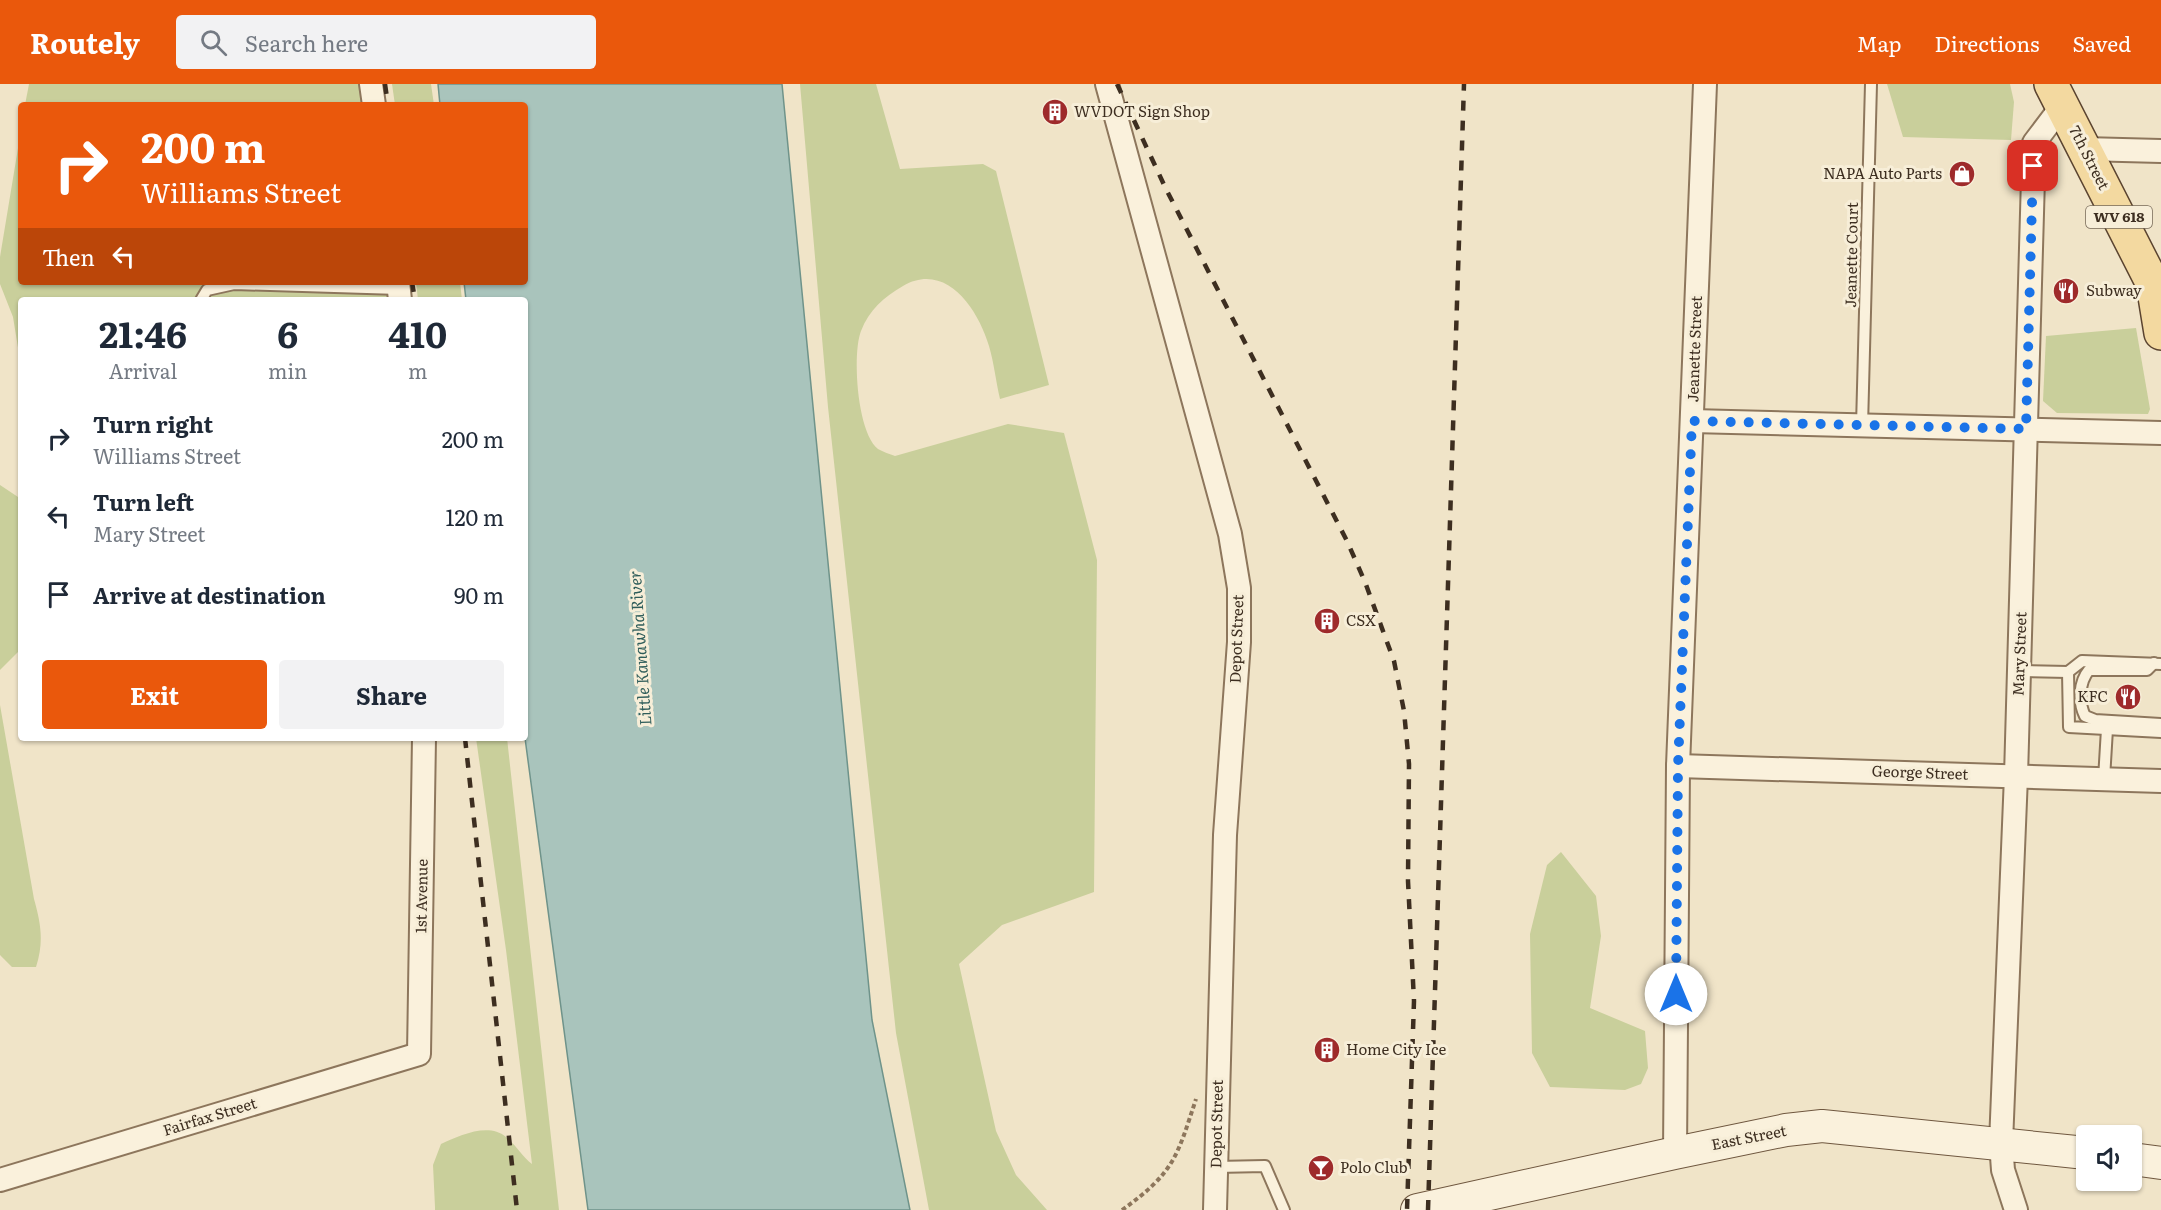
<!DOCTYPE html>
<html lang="en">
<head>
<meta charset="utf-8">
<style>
  body { margin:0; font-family:Literata,serif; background:#f2f2f3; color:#1f2937; height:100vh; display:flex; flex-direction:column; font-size:22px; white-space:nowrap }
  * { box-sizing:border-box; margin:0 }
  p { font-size:20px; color:#747a83 }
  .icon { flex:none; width:33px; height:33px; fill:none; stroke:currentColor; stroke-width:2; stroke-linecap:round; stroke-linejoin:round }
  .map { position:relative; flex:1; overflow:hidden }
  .side { position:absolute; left:18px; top:213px; width:510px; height:444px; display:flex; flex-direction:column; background:#fff; border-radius:6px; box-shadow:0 2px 4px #0004 }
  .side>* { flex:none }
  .top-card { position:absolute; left:18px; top:18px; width:510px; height:183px; border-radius:6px; box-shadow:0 2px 4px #0004; background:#ea580c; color:#fff; overflow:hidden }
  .controls { position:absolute; left:2076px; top:1041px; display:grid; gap:12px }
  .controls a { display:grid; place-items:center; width:66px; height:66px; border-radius:6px; background:#fff; box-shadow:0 2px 4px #0004; font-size:30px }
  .pin { position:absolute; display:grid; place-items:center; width:51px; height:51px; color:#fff; margin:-26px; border-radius:12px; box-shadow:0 3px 9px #0006 }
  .me { position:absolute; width:66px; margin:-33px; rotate:0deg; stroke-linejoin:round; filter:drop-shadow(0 0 4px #0008) }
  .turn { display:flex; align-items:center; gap:21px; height:126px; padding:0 24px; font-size:27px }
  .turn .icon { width:78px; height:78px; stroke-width:2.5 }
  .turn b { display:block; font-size:42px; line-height:51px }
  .then { display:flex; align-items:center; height:57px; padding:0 24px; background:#0003; gap:12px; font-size:22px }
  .eta { display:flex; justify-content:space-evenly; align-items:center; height:102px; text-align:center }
  .eta b { font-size:36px; font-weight:700; line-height:42px }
  .primary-button { display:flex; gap:12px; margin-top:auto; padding:12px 24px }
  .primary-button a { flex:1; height:69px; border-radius:6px; background:#ea580c; color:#fff; font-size:24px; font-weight:700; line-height:69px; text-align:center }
  .primary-button a+a { background:#f2f2f3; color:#1f2937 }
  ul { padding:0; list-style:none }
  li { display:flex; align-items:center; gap:18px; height:78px; padding:0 24px }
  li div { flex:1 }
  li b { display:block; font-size:22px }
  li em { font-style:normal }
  header { display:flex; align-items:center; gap:36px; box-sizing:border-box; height:84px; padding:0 30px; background:#ea580c; color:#fff }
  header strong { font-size:28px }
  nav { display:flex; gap:33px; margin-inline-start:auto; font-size:21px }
  .search { width:420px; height:54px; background:#f2f2f3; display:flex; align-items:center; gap:15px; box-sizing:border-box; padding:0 21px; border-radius:6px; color:#747a83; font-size:22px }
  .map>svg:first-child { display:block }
  .green { fill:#c9cf9b }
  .water { fill:#a9c4bc; stroke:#6f938a; stroke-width:1.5 }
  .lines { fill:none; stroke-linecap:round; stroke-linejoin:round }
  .lane-casing { stroke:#8d765c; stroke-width:14 }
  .street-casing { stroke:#8d765c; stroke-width:26 }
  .secondary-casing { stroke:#6f573f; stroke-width:34 }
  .primary-casing { stroke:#5b4430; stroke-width:36 }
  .path { stroke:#8d765c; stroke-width:4; stroke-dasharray:4.5 3; stroke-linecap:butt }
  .lane { stroke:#faf1dc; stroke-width:10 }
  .street { stroke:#faf1dc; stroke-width:22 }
  .secondary { stroke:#faf1dc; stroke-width:32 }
  .primary { stroke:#f3d9a0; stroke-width:33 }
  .rail { stroke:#3d2e20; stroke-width:4.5; stroke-dasharray:10 10; stroke-linecap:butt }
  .route { stroke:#1a73e8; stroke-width:10; stroke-dasharray:0 18 }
  .labels { text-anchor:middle; stroke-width:6; stroke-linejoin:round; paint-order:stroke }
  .shield { fill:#f7eed8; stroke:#756857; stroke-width:1.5 }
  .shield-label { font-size:14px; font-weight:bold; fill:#3d2e20 }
  .poi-label { font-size:15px; fill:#3d2e20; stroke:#f7eed8; text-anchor:start }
  .street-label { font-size:15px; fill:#3d2e20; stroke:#f7eed8 }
  .water-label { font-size:16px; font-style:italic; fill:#2f5d5a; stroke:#f7eed8 }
</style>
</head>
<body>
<header>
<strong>Routely</strong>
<div class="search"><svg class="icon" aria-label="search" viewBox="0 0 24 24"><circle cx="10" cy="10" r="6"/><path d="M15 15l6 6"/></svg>Search here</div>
<nav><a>Map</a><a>Directions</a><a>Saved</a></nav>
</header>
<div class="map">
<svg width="2161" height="1126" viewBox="0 0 2161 1126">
  <rect width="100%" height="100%" fill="#f0e4c8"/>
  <g class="green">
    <polygon points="29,0 362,0 365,21 25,21"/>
    <polygon points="392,0 431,0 434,21 395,21"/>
    <path d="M800 0H876L900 85 983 80 996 87 1049 301 1000 315C996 298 994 279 989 262 978 225 946 177 903 202 884 213 869 226 861 247 852 270 857 349 878 365 883 368 890 370 895 372L1008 340 1064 349 1097 476 1094 808 1002 841 959 880 996 1047 1016 1091 1047 1126H929L896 949 828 323Z"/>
    <polygon points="1887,0 2010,0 2014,18 2011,56 1903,53"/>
    <polygon points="21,46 21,198 390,198 392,216 21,216 21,282 13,233 0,200 0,173"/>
    <polygon points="416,198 460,198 462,216 418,216"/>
    <polygon points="2136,244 2150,325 2148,330 2057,329 2043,317 2046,252"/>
    <polygon points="0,401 21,415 21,565 0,586"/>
    <path d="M0 621 34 815C41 840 44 858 36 883H12L0 871Z"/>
    <path d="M476 654H507L559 1126H435V1123L433 1081 441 1060C459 1052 488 1038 506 1053 515 1060 523 1073 532 1080L506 866Z"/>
    <polygon points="1561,768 1596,812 1601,852 1590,924 1645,947 1648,984 1641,1000 1625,1006 1550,1003 1532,969 1530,850 1547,781"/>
  </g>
  <polygon class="water" points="438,0 782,0 872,936 910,1126 588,1126 525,654 525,216 466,216 464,198 525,198 525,21 440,21"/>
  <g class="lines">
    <defs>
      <g id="lane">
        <polyline points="201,216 207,206 234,200 399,205"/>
        <polyline points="1862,342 1871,0"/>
        <path d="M2154 579 2147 586H2089C2079 598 2078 618 2085 632L2095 636 2161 640"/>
        <polyline points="2019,587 2068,588 2082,577 2161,580"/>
        <polyline points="2068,588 2069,643 2161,648"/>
        <polyline points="2104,695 2107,645"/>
        <polyline points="1216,1083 1265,1082 1284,1126"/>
      </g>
      <g id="street">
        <polyline points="371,0 374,21"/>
        <polyline points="1107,0 1230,450 1239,504 1239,558 1225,751 1215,1126"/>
        <polyline points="2084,65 2161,67"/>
        <polyline points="398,198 400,216"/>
        <polyline points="1692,337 2161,349"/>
        <polyline points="1678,682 2161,697"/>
        <polyline points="1675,1069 1678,682 1705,0"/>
        <polyline points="0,1096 419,970 424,654"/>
        <polyline points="2016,1126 2003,1086 2001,1059 2016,692 2034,59 2062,22"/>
      </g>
      <g id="secondary">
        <polyline points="2132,1075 2161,1079"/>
        <polyline points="1417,1126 1675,1069 1786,1046 1822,1042 2086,1069"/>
      </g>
      <polyline id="primary" points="2051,0 2153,200 2161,249"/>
    </defs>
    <use href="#lane" class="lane-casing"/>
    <use href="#street" class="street-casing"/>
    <use href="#secondary" class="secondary-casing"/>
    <use href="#primary" class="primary-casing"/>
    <path class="path" d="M1122 1126C1174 1089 1177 1073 1196 1015"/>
    <use href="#lane" class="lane"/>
    <use href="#street" class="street"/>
    <use href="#secondary" class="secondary"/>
    <use href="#primary" class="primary"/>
    <g class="rail">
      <polyline points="385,0 388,21"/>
      <polyline points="1117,0 1166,105 1347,457 1365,498 1394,577 1404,627 1409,680 1408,797 1414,917 1407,1126"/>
      <polyline points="412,198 415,216"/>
      <polyline points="465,654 517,1126"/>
      <polyline points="1428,1126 1464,0"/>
    </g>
  </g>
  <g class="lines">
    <polyline class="route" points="1676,910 1678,682 1692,337 2026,345 2033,82"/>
  </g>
  <defs>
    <symbol id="building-disc" viewBox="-11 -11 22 22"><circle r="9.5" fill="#9e2a2b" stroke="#f7eed8"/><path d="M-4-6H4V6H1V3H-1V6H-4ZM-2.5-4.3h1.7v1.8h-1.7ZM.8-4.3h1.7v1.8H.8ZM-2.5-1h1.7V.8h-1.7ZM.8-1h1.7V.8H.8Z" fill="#fff"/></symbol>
    <symbol id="shop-disc" viewBox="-11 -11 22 22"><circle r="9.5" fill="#9e2a2b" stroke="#f7eed8"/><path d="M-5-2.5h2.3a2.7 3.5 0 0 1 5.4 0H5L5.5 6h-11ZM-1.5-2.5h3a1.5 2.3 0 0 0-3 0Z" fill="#fff"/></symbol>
    <symbol id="restaurant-disc" viewBox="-11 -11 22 22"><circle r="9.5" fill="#9e2a2b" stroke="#f7eed8"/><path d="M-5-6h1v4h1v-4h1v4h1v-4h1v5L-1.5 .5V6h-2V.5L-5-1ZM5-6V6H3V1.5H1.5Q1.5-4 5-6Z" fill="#fff"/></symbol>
    <symbol id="bar-disc" viewBox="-11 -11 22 22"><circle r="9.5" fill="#9e2a2b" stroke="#f7eed8"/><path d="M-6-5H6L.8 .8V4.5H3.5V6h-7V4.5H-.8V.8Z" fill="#fff"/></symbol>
  </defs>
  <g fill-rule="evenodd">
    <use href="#building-disc" x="1040" y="13" width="30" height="30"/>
    <use href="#shop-disc" x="1947" y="75" width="30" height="30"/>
    <use href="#restaurant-disc" x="2051" y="192" width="30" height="30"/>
    <use href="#building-disc" x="1312" y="522" width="30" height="30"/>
    <use href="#restaurant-disc" x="2113" y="598" width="30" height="30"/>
    <use href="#building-disc" x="1312" y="951" width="30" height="30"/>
    <use href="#bar-disc" x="1306" y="1069" width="30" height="30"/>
  </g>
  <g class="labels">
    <rect class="shield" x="2086" y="122" width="66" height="22" rx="4.5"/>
    <g class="shield-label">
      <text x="2119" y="138">WV 618</text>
    </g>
    <g class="poi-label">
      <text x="1074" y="33">WVDOT Sign Shop</text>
      <text x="1942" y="95" text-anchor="end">NAPA Auto Parts</text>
      <text x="2086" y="212">Subway</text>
      <text x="1346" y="542">CSX</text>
      <text x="2108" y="618" text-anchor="end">KFC</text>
      <text x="1346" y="971">Home City Ice</text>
      <text x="1340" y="1089">Polo Club</text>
    </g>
    <g class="street-label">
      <text transform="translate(2089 74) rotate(63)" y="5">7th Street</text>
      <text transform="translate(1852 171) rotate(-89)" y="5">Jeanette Court</text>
      <text transform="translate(1695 265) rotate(-88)" y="5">Jeanette Street</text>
      <text transform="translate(1237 555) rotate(-88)" y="5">Depot Street</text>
      <text transform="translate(2020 570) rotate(-88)" y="5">Mary Street</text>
      <text transform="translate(1920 689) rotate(2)" y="5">George Street</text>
      <text transform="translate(422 812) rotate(-89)" y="5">1st Avenue</text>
      <text transform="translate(210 1033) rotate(-17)" y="5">Fairfax Street</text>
      <text transform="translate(1217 1040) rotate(-89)" y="5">Depot Street</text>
      <text transform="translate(1749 1054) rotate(-11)" y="5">East Street</text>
    </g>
    <g class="water-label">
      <text transform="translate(640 564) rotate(-94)" y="6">Little Kanawha River</text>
    </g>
  </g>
</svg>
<div class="controls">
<a><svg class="icon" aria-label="sound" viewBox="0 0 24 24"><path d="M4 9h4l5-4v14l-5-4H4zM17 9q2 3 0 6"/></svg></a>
</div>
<div class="pin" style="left:2033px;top:82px;background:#d93025"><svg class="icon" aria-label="arrive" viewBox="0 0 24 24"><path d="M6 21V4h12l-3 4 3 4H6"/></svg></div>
<svg class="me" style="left:1676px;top:910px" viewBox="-20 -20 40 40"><circle r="19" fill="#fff"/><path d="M0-13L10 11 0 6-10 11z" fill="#1a73e8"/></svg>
<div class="top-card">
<div class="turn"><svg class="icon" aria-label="right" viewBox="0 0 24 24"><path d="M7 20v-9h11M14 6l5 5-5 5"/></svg><div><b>200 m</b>Williams Street</div></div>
<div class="then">Then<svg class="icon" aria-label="left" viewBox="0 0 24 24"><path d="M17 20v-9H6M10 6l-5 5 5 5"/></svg></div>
</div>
<section class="side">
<div class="eta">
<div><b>21:46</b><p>Arrival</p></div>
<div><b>6</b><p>min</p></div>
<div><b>410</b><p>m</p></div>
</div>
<ul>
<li><svg class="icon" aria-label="right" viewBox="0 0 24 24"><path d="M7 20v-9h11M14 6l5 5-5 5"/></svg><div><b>Turn right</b><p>Williams Street</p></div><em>200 m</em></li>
<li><svg class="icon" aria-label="left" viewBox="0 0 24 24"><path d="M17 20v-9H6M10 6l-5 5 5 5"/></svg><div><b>Turn left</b><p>Mary Street</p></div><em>120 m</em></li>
<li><svg class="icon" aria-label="arrive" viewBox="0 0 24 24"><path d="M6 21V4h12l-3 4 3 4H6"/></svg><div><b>Arrive at destination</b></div><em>90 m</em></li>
</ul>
<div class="primary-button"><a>Exit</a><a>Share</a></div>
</section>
</div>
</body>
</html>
